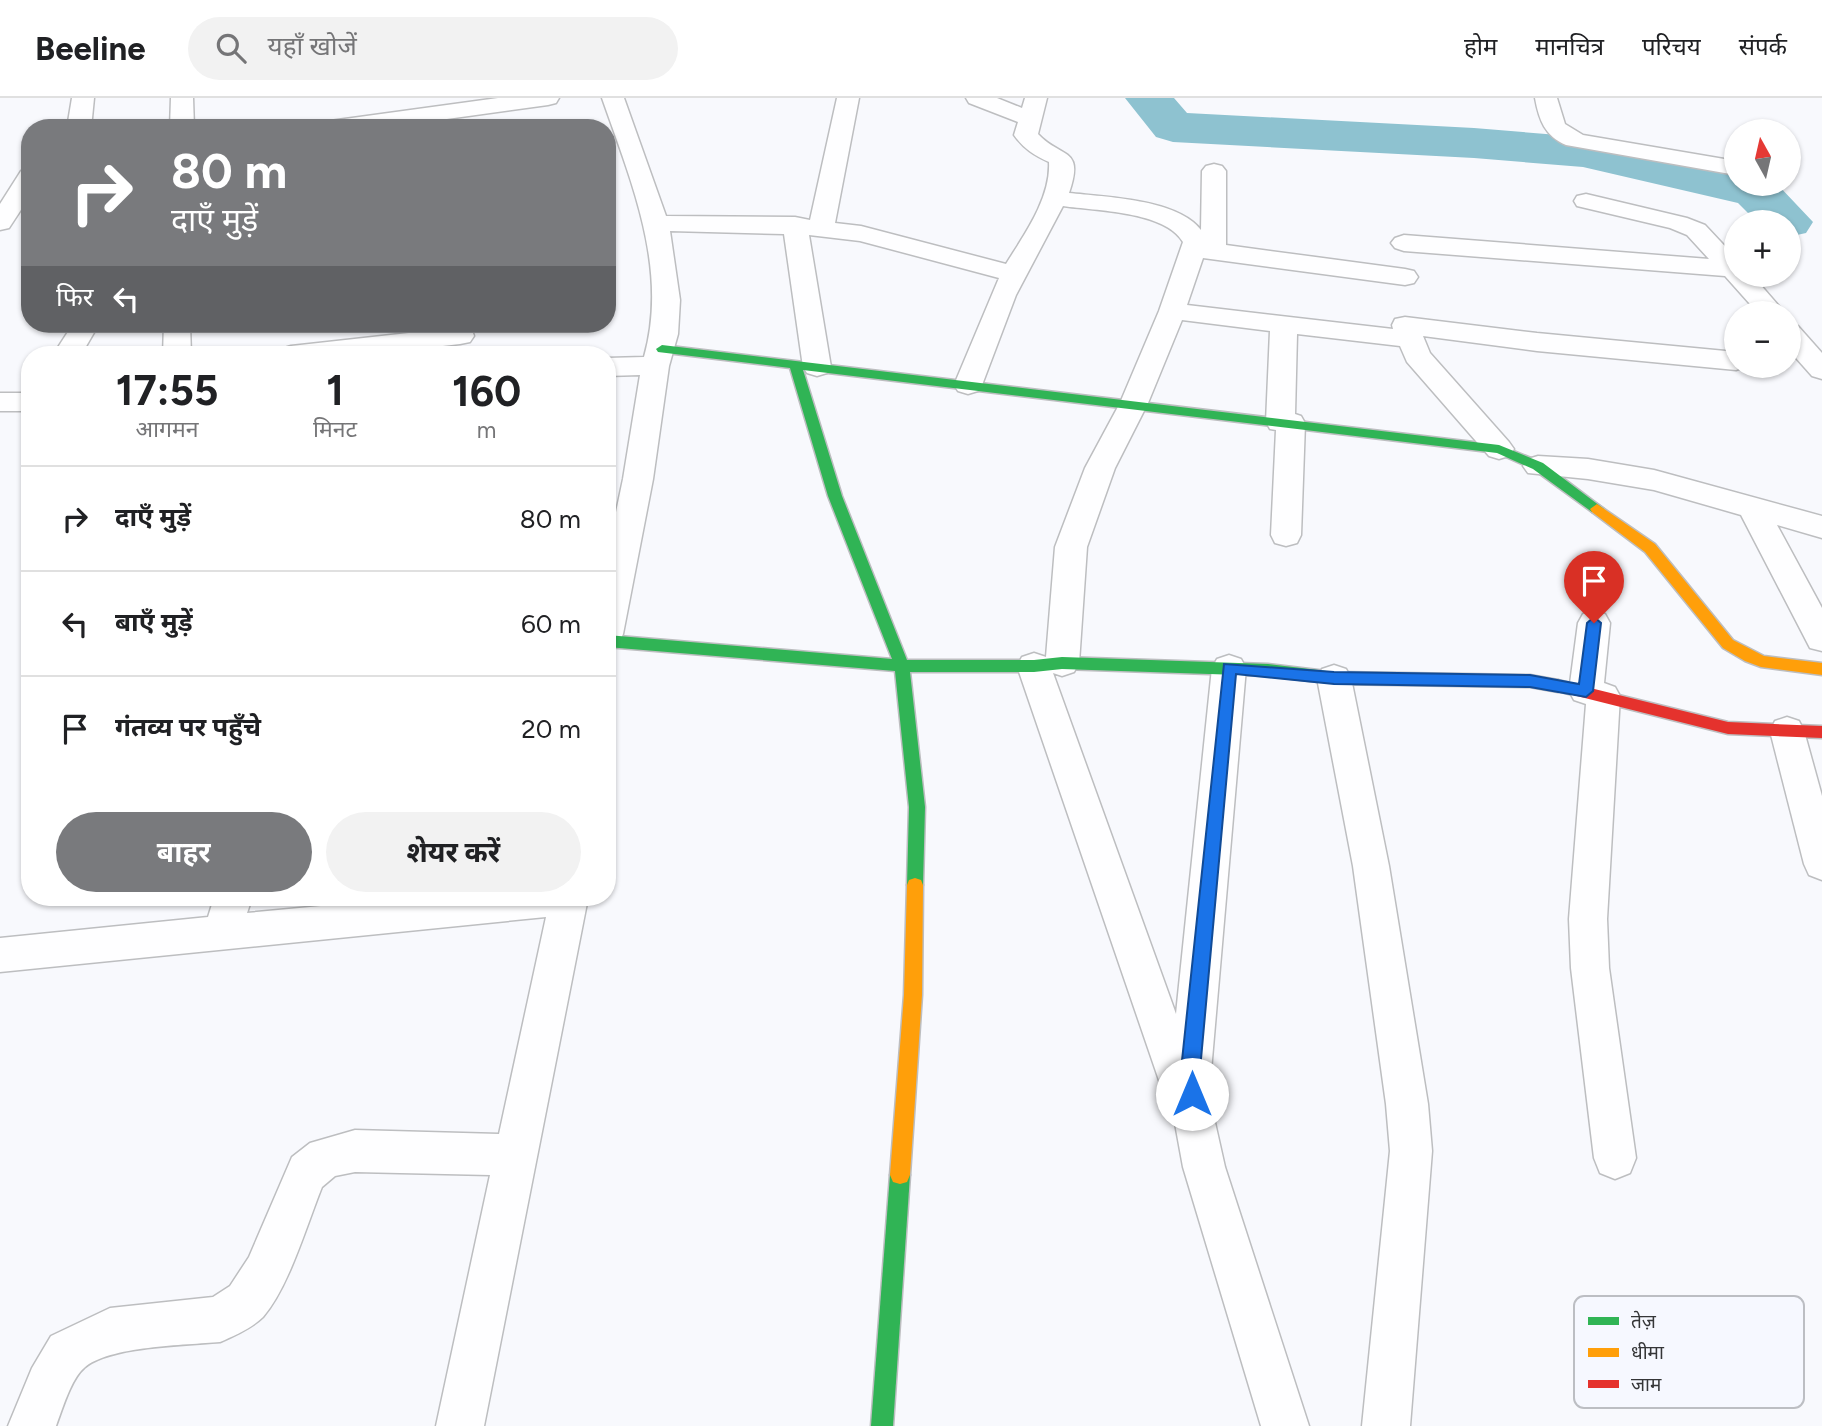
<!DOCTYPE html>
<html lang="hi">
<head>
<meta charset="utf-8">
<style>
  body { margin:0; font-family:Figtree,"Noto Sans Devanagari",sans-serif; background:#f2f2f2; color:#202124; height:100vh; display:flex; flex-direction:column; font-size:26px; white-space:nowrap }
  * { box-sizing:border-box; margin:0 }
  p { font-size:23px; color:#757577 }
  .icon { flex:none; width:38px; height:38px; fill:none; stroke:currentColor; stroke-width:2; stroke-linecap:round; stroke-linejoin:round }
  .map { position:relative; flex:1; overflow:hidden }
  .side { position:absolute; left:21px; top:248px; width:595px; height:560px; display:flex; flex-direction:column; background:#fff; border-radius:28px; box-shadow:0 2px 5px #0004 }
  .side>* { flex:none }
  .guide { position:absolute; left:21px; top:21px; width:595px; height:214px; border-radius:28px; box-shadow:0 2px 5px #0004; background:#797a7d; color:#fff; overflow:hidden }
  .needle { width:46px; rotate:352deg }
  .tools { position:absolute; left:1724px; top:21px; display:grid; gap:14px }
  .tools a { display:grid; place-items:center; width:77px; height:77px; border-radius:50%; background:#fff; box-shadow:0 2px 5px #0004; font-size:35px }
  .pin { position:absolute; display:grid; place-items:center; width:60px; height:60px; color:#fff; margin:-72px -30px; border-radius:50% 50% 50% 0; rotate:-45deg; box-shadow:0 0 7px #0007 }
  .pin .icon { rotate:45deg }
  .me { position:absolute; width:77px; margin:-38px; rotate:0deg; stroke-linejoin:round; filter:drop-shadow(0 0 5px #0008) }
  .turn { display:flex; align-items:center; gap:24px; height:147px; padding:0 35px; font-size:32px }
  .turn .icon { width:91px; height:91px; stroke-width:2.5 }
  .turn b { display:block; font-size:49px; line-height:60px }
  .then { display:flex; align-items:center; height:66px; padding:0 35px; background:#0003; gap:14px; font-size:26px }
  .eta { display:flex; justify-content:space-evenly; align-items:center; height:119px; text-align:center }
  .eta b { font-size:42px; font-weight:700; line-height:49px }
  .button { display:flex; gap:14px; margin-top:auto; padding:14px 35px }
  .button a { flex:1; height:80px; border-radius:42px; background:#797a7d; color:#fff; font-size:28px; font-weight:700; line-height:80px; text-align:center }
  .button a+a { background:#f2f2f2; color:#202124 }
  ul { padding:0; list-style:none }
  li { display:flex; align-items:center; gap:21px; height:105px; padding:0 35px; border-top:2px solid #e0e0e0 }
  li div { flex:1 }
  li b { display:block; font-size:26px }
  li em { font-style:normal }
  header { display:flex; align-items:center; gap:42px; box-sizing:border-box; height:98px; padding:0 35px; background:#fff; border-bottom:2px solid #e0e0e0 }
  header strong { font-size:33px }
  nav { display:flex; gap:38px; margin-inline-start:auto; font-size:24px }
  .search { width:490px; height:63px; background:#f2f2f2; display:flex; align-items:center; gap:18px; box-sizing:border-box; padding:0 24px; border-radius:38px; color:#757577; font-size:26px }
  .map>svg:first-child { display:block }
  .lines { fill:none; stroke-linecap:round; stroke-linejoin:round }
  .river { fill:#8ec2d0; fill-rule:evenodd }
  .street-casing { stroke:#bdbec0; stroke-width:3 }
  .fast-casing { stroke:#bdbec0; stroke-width:3 }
  .slow-casing { stroke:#bdbec0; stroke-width:3 }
  .jam-casing { stroke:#bdbec0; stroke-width:3 }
  .street { fill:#fefeff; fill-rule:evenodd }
  .fast { fill:#30b455; fill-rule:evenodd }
  .slow { fill:#ff9f0a; fill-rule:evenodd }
  .jam { fill:#e5322d; fill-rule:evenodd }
  .route { fill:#1a73e8; stroke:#114b97; stroke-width:2 }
  .key { fill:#f6f8ff; stroke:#bcbec3; stroke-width:2 }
  .key-label { font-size:19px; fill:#353638 }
</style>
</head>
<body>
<header>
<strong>Beeline</strong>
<div class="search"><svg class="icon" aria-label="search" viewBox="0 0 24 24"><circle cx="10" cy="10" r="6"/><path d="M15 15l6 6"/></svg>यहाँ खोजें</div>
<nav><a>होम</a><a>मानचित्र</a><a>परिचय</a><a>संपर्क</a></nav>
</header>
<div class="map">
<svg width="1822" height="1328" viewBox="0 0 1822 1328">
  <rect width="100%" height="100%" fill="#f8f9fd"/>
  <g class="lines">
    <polygon class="river" points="1125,0 1174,0 1187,15 1474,30 1583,39 1736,74 1736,86 1777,86 1813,124 1806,135 1788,139 1788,124 1757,124 1738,105 1583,69 1474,60 1173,44 1156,39"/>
    <defs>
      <g id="street">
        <polygon points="72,0 94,0 91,30 67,30"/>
        <polygon points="171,0 193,0 194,30 170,30"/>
        <polygon points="498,0 559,0 556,5 548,7 382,30 319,30 322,25 330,23"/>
        <path d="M602 0H624L666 118 795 119 810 122 837 0H859L835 125 861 128 1006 166C1024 137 1051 100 1049 64 1034 57 1024 51 1014 37L1018 24 969 5 966 0H997L1022 10 1025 0H1047L1038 36C1061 61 1085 48 1069 95 1105 99 1178 101 1201 132L1202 73 1206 68 1214 66 1222 68 1226 73V147L1405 171 1414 173 1418 179 1414 185 1405 187 1203 160 1187 207 1393 231 1392 227 1395 221 1405 219 1537 235 1736 254V268H1747L1736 272 1537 253 1423 238 1430 255 1509 344 1514 351 1509 358 1499 361 1489 358 1407 264 1400 248 1297 236 1295 316 1301 318 1305 325 1301 437 1297 445 1286 448 1275 445 1271 437 1276 332 1270 331 1266 324 1270 233 1182 222 1148 305 1115 370 1087 449 1079 565 1074 574 1062 578 1053 575 1176 916 1212 570 1217 561 1229 557 1241 561 1246 570 1211 973 1214 1020 1225 1069 1309 1328H1261L1183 1069 1172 1009 1163 994 1017 568 1022 559 1034 555 1046 559 1055 449 1085 370 1120 305 1159 213 1183 144C1165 113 1096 113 1063 108L1016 197 982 287 978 293 968 296 958 293 954 287 999 180 860 143 809 137 831 269 827 275 817 278 807 275 803 269 784 136 670 133 680 202 678 236 669 268 653 381 623 536 619 545 607 548V457L623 381 640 277 607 278V260L644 259C669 171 631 83 602 0Z"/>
        <path d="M1535 0H1557L1565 26 1583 37 1736 63V77L1566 47C1545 38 1539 22 1535 0Z"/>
        <polygon points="30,71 30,98 9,130 0,132 0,106 21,73"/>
        <polygon points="1586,96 1687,120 1705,127 1736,160 1736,177 1752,177 1785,215 1758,215 1725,178 1404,153 1395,150 1391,145 1395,140 1404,137 1709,161 1687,137 1670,130 1577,108 1574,103 1577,98"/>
        <polygon points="73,226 99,226 81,257 53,257"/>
        <polygon points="164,226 190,226 191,257 163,257"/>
        <polygon points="444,226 470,226 474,238 470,244 460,246 365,257 277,257 281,251 291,248 445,231"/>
        <polygon points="1788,226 1798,228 1822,255 1822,281 1812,278 1788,251"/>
        <rect x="0" y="295" width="30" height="18"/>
        <polygon points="1538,358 1588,361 1654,372 1822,418 1822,440 1777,427 1822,510 1822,553 1810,550 1741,417 1654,392 1588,381 1528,375 1523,368 1528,361"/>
        <polygon points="1594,513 1605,516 1610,525 1604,585 1615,589 1620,598 1607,821 1609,870 1636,1060 1630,1075 1615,1081 1600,1075 1594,1060 1571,870 1569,821 1586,606 1574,602 1569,593 1578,525 1583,516"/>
        <polygon points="1334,567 1346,571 1351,580 1389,768 1428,1006 1432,1053 1410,1328 1362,1328 1390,1053 1386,1006 1353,768 1317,580 1322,571"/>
        <polygon points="1787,619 1799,623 1804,633 1822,698 1822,782 1809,777 1804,766 1770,633 1775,623"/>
        <path d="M214 800H252L247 815 406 800H588L484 1328H436L490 1077 355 1074 335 1078 322 1089C307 1126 289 1189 263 1219 252 1230 234 1238 220 1244 186 1247 108 1248 84 1270 71 1281 62 1312 56 1328H8L32 1270 51 1238 110 1210 213 1199 230 1188 249 1159 292 1059 310 1045 355 1032 499 1036 546 819 0 874V840L208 819Z"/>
      </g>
      <g id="fast">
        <polygon points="662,247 1499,347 1543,365 1604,411 1602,414 1592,414 1533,371 1497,355 803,272 842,398 907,562 1034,562 1062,559 1268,566 1335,574 1343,580 1335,586 1268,578 1062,571 1034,574 910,574 925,709 923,787 921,792 915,794 909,792 907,787 909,709 895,573 607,549 607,537 892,561 828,398 790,270 658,254 656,251"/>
        <polygon points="900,1068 907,1070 910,1077 893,1328 871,1328 890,1077 893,1070"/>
      </g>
      <g id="slow">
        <polygon points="1597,406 1655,446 1733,542 1764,558 1822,565 1822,577 1761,569 1745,563 1723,550 1645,454 1592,414 1590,411"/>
        <polygon points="1335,574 1530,577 1558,582 1566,588 1558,594 1530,589 1335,586 1327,580"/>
        <polygon points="915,780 921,782 923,787 922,897 910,1077 907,1084 900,1086 893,1084 890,1077 904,897 907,787 909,782"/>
      </g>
      <polygon id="jam" points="1558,582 1728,624 1822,628 1822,640 1728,636 1553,592 1550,588"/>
    </defs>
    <use href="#street" class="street-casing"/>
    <use href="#fast" class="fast-casing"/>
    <use href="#slow" class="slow-casing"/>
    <use href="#jam" class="jam-casing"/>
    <use href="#street" class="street"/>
    <use href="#fast" class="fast"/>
    <use href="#slow" class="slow"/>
    <use href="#jam" class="jam"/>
  </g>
  <polygon class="route" points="1594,519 1601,525 1593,593 1586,599 1530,589 1334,586 1236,576 1200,972 1201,996 1199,1002 1192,1005 1185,1002 1181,972 1224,566 1334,574 1530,577 1579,586 1587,525"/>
  <rect x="1574" y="1198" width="230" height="112" rx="10" class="key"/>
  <rect x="1588" y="1219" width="31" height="8" fill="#30b455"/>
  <rect x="1588" y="1250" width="31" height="9" fill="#ff9f0a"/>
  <rect x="1588" y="1282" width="31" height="8" fill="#e5322d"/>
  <g class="key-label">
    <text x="1631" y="1230">तेज़</text>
    <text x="1631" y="1261">धीमा</text>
    <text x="1631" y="1293">जाम</text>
  </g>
</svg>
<div class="tools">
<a><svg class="needle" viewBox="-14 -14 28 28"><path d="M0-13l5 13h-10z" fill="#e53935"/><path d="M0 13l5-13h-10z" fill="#757577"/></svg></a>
<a>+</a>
<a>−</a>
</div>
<div class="pin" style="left:1594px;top:525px;background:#d93025"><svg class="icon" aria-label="arrive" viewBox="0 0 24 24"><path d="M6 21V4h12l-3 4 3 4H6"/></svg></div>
<svg class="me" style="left:1192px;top:996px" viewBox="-20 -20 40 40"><circle r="19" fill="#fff"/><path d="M0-13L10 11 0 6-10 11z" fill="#1a73e8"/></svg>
<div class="guide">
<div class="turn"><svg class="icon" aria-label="right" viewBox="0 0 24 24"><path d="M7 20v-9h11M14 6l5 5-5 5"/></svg><div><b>80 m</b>दाएँ मुड़ें</div></div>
<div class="then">फिर<svg class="icon" aria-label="left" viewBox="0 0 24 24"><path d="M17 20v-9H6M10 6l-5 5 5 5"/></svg></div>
</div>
<section class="side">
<div class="eta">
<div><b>17:55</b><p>आगमन</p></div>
<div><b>1</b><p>मिनट</p></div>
<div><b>160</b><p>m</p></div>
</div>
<ul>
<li><svg class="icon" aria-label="right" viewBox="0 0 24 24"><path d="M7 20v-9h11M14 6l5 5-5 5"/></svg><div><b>दाएँ मुड़ें</b></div><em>80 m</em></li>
<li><svg class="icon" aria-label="left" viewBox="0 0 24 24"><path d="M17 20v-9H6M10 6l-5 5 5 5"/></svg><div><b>बाएँ मुड़ें</b></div><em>60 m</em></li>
<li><svg class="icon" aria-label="arrive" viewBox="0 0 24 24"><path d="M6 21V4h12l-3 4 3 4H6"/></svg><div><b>गंतव्य पर पहुँचे</b></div><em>20 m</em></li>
</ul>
<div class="button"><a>बाहर</a><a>शेयर करें</a></div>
</section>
</div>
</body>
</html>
